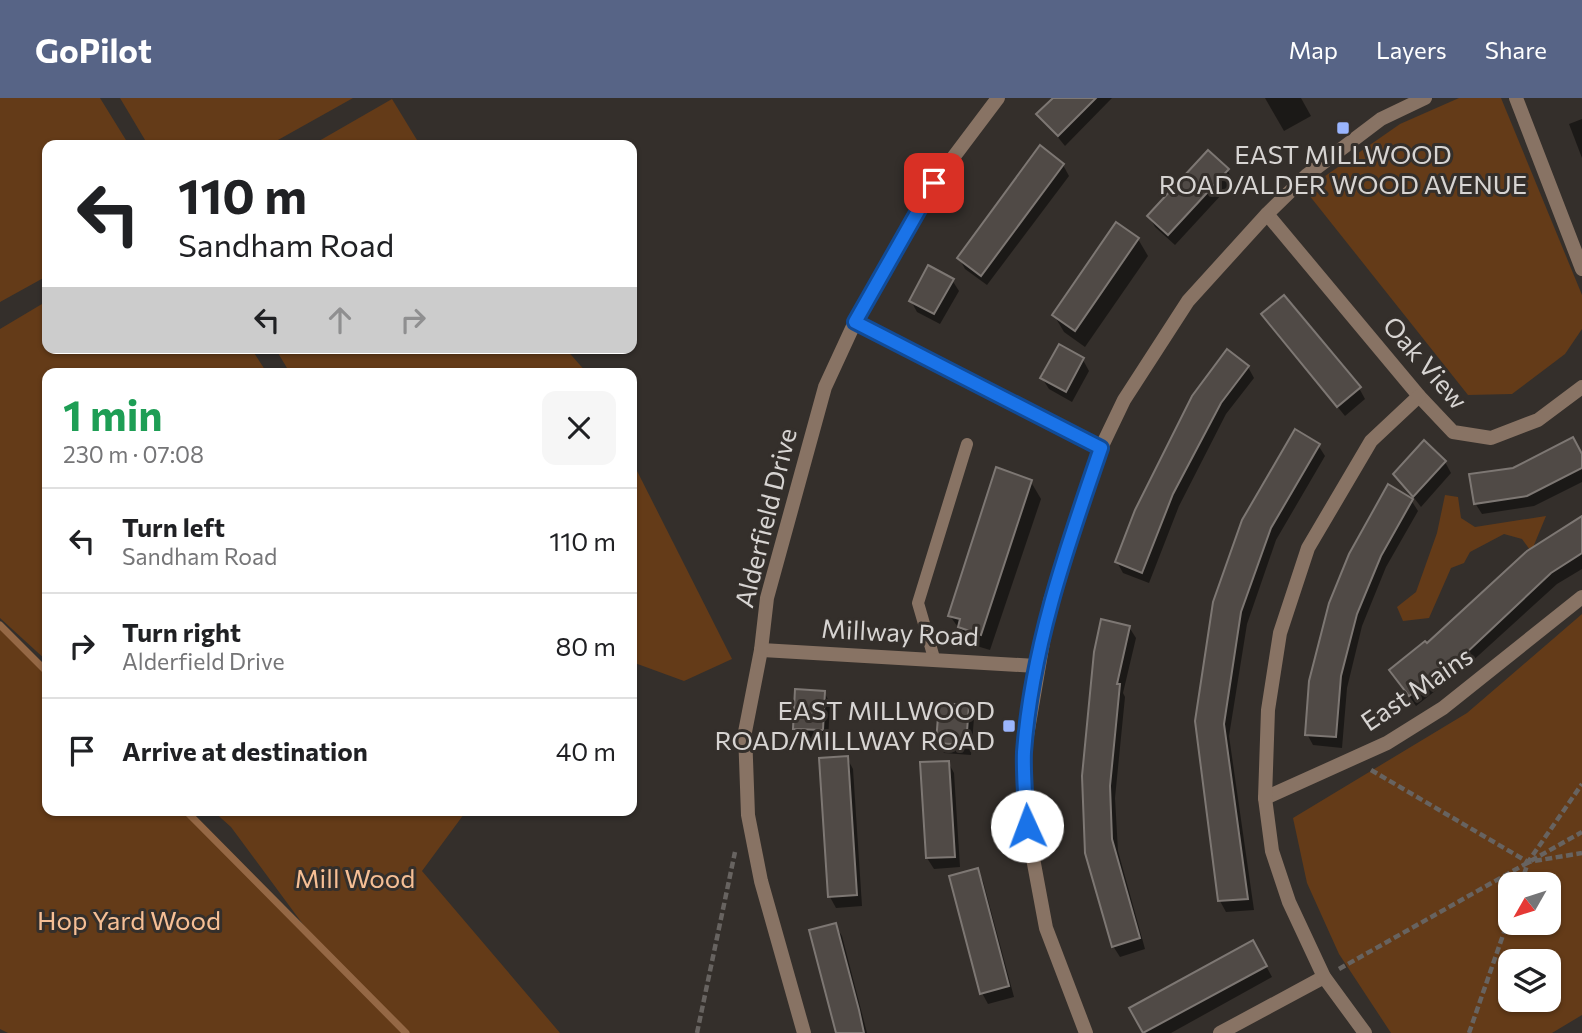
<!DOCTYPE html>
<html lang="en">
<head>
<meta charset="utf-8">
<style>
  body { margin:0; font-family:Commissioner,sans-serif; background:#f6f6f6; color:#202124; height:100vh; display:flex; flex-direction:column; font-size:26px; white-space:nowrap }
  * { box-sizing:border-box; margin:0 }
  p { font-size:23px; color:#757577 }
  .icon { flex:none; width:38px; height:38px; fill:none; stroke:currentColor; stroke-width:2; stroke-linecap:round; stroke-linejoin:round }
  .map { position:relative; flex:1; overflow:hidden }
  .drawer { position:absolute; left:42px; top:270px; width:595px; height:448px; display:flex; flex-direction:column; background:#fff; border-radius:14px; box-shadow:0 2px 5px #0004 }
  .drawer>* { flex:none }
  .guide { position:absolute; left:42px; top:42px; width:595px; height:214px; border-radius:14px; box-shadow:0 2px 5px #0004; background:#fff; color:#202124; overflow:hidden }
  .needle { width:46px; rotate:231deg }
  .controls { position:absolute; left:1498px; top:774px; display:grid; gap:14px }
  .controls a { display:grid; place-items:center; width:63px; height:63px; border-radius:14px; background:#fff; box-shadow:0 2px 5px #0004; font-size:35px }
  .pin { position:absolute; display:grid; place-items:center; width:60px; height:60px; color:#fff; margin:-30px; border-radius:14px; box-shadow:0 4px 10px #0006 }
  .me { position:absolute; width:77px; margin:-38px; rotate:358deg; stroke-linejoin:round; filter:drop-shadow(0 0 5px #0008) }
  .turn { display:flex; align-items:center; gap:24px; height:147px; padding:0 21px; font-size:32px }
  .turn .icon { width:91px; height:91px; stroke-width:2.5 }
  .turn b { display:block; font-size:49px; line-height:60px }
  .lanes { display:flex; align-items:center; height:66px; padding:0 21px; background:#0003; justify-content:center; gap:35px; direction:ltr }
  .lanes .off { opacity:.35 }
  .round { display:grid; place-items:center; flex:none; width:74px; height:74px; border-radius:14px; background:#f6f6f6 }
  .summary { display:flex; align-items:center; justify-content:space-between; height:119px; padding:0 21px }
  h1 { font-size:42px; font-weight:700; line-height:52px; color:#1e9e55 }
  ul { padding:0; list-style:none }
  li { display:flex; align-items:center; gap:21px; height:105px; padding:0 21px; border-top:2px solid #e0e0e0 }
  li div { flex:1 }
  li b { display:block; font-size:26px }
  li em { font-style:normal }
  header { display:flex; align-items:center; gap:42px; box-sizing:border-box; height:98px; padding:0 35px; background:#576486; color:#fff }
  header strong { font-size:33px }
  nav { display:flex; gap:38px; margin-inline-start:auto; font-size:24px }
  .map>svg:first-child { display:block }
  .green { fill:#643b18; fill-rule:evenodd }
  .shadow { fill:#0007 }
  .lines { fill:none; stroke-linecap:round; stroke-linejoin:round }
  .stream { stroke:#956845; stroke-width:7 }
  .building { fill:#504a46; stroke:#7d7773; stroke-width:2 }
  .path { stroke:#676360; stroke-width:4.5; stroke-dasharray:7 3.5; stroke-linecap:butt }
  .service { stroke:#887364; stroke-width:12 }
  .minor { stroke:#887364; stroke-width:14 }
  .route-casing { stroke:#114b97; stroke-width:18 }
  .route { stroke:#1a73e8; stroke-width:12 }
  .poi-dot { fill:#9ab5fd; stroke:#342f2b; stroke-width:2.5 }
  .labels { text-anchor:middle; stroke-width:6; stroke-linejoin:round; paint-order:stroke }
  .poi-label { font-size:26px; fill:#d7d4d2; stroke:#342f2b }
  .street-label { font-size:26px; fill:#d7d4d2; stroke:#342f2b }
  .park-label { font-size:26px; fill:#f6bf95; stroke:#342f2b }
</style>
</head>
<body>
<header>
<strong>GoPilot</strong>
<nav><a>Map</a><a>Layers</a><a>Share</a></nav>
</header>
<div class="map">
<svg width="1582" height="935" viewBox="0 0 1582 935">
  <rect width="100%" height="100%" fill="#342f2b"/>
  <g class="green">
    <polygon points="0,0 100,0 129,47 47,47 47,178 0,204"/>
    <polygon points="120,0 353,0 269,47 148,47"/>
    <polygon points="1459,0 1501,0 1582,197 1582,231 1565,256 1512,296 1468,297 1305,92 1400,26"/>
    <polygon points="392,1 420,47 312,47"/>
    <polygon points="47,203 47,250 251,250 267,275 47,275 47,563 0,520 0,231"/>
    <polygon points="275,250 565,250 587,275 290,275"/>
    <polygon points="632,363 732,561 684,583 632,564"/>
    <polygon points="1445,397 1458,399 1461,420 1475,429 1546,418 1534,447 1550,466 1544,471 1522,441 1504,436 1470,454 1464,465 1451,470 1429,520 1403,523 1397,509 1416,494 1437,435"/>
    <path d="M1582 516V917L1552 935H1391L1339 856 1307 785 1293 720 1467 615ZM1510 786H1549V824H1510ZM1510 863H1549V901H1510Z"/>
    <polygon points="0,527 47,574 47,712 185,712 316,844 231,729 212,712 467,712 422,773 560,935 8,935 0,931"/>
  </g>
  <g class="shadow">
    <polygon points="1055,0 1112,0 1065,48 1039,16"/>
    <polygon points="1265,0 1301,0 1311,18 1284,33"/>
    <polygon points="1582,21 1582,60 1569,26"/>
    <polygon points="1063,67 1069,78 987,187 965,171 959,160"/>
    <polygon points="1227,72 1234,83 1175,147 1155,129 1149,118"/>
    <polygon points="1138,141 1148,158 1085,249 1064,234 1054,217"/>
    <polygon points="952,182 959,193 940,226 917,214 911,203"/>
    <polygon points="1263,217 1359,290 1365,301 1345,318"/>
    <polygon points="1083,262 1089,273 1072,304 1049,291 1042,280"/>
    <polygon points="1248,269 1254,280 1226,316 1179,408 1149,485 1123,475 1117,464 1137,413"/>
    <polygon points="1424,345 1445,364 1451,375 1421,409 1396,376"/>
    <polygon points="1318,347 1325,358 1276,442 1247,526 1229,638 1254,812 1226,814 1220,803 1215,504"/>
    <polygon points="1582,358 1582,384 1534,408 1482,416 1475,405"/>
    <polygon points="1031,384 1041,401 990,552 970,546 950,518"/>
    <polygon points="1411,402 1418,413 1386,469 1362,528 1347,590 1342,650 1313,647 1307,636 1311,584"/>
    <polygon points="1582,421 1582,471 1557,486 1468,567 1416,608 1391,573 1427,548"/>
    <polygon points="1129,529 1136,540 1123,595 1125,599 1115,700 1118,753 1145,851 1120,859 1113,848 1084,678"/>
    <polygon points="824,594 830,605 828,643 801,641 794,630"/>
    <polygon points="967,609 974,620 971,657 944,655 938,644"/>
    <polygon points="847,660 853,671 862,808 836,810 830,799"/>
    <polygon points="948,664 954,675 960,769 934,771 927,760"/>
    <polygon points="977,772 983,783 1014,899 988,906 982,895"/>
    <polygon points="835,827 842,838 867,935 837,935"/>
    <polygon points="1253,844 1272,879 1171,935 1145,935 1132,911"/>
  </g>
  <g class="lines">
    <g class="stream">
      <polyline points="0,527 47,574"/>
      <polyline points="185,712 406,935"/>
    </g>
  </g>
  <g class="building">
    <polygon points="1053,0 1096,0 1058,38 1036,16"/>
    <polygon points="1040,47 1064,66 981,178 957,160"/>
    <polygon points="1208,52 1229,71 1168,137 1147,118"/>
    <polygon points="1116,124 1139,140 1075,233 1052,217"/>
    <polygon points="928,167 954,181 934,216 909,203"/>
    <polygon points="1284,197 1361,289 1337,309 1261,216"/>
    <polygon points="1059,246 1084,260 1066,294 1040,280"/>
    <polygon points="1227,251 1249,268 1221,305 1173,396 1142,475 1115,464 1135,412 1192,298"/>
    <polygon points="1295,331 1320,346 1271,430 1241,514 1224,626 1248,801 1218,803 1195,623 1213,504 1242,422"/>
    <polygon points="1573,339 1582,356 1582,370 1527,398 1474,406 1469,376 1513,370"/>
    <polygon points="1424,342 1446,363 1413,399 1393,376"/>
    <polygon points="996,369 1032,382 981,537 958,529 960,521 948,518"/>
    <polygon points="1388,386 1413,401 1381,458 1357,516 1341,578 1336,639 1305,637 1309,583 1329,505 1349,456"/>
    <polygon points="1582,418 1582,455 1551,475 1463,558 1409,598 1389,572 1425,543 1427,545 1527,453"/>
    <polygon points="1101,521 1130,528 1117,586 1120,586 1110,688 1112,741 1140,840 1112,849 1085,755 1082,678 1094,554"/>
    <polygon points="795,591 825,593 823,632 793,631"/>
    <polygon points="939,605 969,607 966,647 936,645"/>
    <polygon points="848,658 857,797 828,799 819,660"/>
    <polygon points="949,663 955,759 926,760 920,664"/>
    <polygon points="978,770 1009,888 980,896 949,778"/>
    <polygon points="836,825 859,912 864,935 836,935 809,832"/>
    <polygon points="1253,842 1267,868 1143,935 1129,910"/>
  </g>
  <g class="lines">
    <g class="path">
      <polyline points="1371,672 1528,764 1582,755"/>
      <polyline points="1521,786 1528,764 1582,686"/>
      <polyline points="1339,871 1582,734"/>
      <polyline points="697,935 735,754"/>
      <polyline points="1469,935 1510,817"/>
    </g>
    <polyline class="service" points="934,560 918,505 967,346"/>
    <g class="minor">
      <polyline points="1516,0 1582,171"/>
      <polyline points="1267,116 1419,298 1453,334 1491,340 1538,322 1582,289"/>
      <polyline points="855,224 1101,350"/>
      <polyline points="761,552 1036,568"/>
      <polyline points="1265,700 1387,645 1443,610 1582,499"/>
      <polyline points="804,935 761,783 748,717 745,634 761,552 767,500 825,289 855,224 934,85 998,0"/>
      <polyline points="1086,935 1046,830 1027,728 1024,655 1050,503 1101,350 1124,302 1188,203 1267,116 1307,77 1381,21 1425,0"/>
      <polyline points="1220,935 1324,879"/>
      <polyline points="1365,935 1324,879 1289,804 1272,753 1265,700 1268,612 1280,535 1308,450 1371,343 1419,298"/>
    </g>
  </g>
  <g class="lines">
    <defs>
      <path id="route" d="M934 85 855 224 1101 350C1067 449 1032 548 1024 654 1023 678 1026 704 1027 728"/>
    </defs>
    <use href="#route" class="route-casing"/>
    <use href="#route" class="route"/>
  </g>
  <g class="poi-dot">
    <rect x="1336" y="23" width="14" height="14" rx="3.5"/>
    <rect x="1002" y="621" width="14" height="14" rx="3.5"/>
  </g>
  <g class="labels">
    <g class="poi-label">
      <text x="1343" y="66">EAST MILLWOOD<tspan x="1343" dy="30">ROAD/ALDER WOOD AVENUE</tspan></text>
      <text x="995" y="622" text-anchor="end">EAST MILLWOOD<tspan x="995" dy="30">ROAD/MILLWAY ROAD</tspan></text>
    </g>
    <g class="street-label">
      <text transform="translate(1425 265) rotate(49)" y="9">Oak View</text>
      <text transform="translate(766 420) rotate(-76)" y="9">Alderfield Drive</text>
      <text transform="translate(900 535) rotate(3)" y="9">Millway Road</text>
      <text transform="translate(1417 591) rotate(-34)" y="9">East Mains</text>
    </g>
    <g class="park-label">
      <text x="355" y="790">Mill Wood</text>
      <text x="129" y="832">Hop Yard Wood</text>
    </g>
  </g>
</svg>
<div class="controls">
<a><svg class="needle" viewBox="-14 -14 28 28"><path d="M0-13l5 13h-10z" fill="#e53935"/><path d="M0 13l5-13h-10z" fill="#757577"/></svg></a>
<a><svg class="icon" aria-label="layers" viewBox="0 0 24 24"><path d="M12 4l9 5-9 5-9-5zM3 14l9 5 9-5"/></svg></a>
</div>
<div class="pin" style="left:934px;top:85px;background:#d93025"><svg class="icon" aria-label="arrive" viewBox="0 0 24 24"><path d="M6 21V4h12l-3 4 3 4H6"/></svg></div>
<svg class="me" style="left:1027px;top:728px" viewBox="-20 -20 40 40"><circle r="19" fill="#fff"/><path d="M0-13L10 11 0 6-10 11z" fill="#1a73e8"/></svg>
<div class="guide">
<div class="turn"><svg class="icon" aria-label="left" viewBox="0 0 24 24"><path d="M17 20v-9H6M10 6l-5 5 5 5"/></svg><div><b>110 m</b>Sandham Road</div></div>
<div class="lanes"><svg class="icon" aria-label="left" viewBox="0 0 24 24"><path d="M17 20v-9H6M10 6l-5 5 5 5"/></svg><svg class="icon off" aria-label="ahead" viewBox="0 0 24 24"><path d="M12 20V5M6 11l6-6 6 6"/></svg><svg class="icon off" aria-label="right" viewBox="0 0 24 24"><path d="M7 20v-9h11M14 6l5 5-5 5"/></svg></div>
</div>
<section class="drawer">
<div class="summary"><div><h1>1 min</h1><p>230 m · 07:08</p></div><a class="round"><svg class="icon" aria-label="close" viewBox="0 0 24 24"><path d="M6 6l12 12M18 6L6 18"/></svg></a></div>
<ul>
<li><svg class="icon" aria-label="left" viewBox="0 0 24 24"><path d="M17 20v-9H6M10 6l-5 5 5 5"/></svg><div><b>Turn left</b><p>Sandham Road</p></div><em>110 m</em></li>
<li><svg class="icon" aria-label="right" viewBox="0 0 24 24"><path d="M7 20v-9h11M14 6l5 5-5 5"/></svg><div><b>Turn right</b><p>Alderfield Drive</p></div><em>80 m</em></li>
<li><svg class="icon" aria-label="arrive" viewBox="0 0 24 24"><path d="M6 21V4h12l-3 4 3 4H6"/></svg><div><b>Arrive at destination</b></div><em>40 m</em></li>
</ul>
</section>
</div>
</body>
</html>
